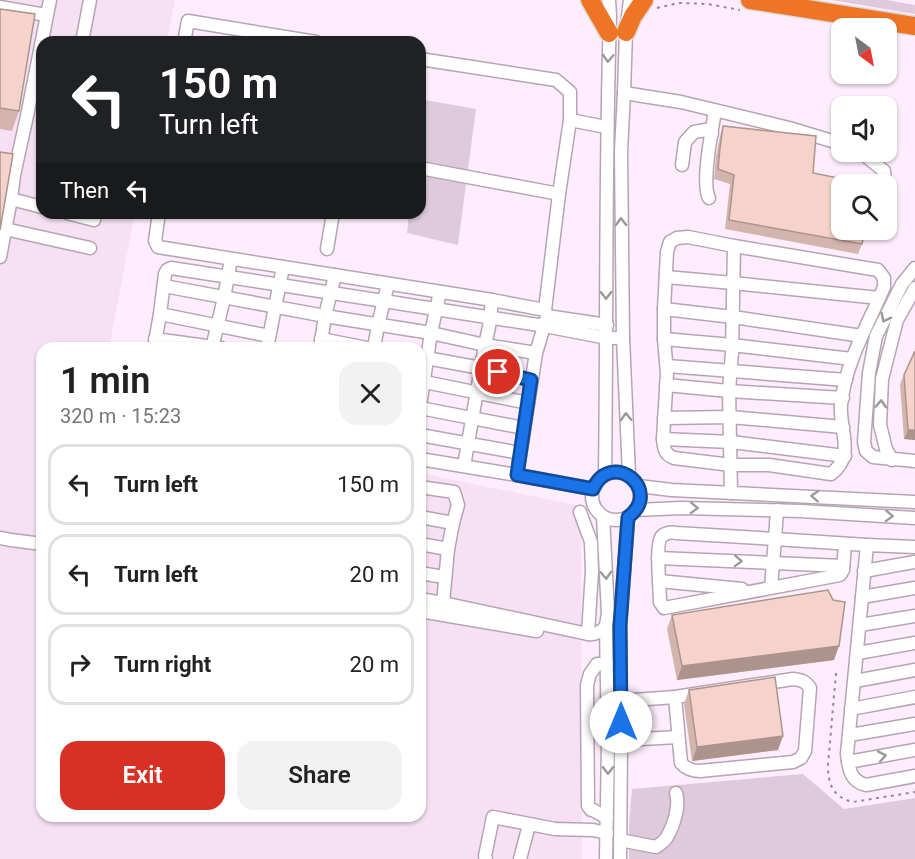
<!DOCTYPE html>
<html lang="en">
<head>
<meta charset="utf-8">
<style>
  body { margin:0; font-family:Roboto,sans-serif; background:#f2f2f2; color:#222; height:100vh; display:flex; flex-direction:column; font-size:22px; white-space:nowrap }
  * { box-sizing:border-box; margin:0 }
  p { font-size:20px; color:#767676 }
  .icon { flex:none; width:33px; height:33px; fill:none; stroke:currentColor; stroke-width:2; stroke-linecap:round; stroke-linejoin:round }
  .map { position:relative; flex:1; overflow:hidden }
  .side { position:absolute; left:36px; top:342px; width:390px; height:480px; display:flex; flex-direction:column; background:#fff; border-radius:18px; box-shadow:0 2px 4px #0004 }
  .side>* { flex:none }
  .hud { position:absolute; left:36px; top:36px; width:390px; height:183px; border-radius:18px; box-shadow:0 2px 4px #0004; background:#202124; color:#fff; overflow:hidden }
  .needle { width:39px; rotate:148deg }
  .buttons { position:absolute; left:831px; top:18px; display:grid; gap:12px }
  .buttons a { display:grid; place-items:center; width:66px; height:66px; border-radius:12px; background:#fff; box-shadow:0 2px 4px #0004; font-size:30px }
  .pin { position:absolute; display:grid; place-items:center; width:51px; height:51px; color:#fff; margin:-26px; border:3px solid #fff; border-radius:50%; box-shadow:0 2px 6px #0007 }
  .me { position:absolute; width:66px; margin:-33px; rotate:0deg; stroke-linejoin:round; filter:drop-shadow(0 0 4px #0008) }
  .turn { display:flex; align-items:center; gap:21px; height:126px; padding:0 24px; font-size:27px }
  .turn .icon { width:78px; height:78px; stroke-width:2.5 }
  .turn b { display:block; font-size:42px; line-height:51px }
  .then { display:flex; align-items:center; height:57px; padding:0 24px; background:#0003; gap:12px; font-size:22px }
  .round { display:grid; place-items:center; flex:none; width:63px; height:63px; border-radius:18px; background:#f2f2f2 }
  .summary { display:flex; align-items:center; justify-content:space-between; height:102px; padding:0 24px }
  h1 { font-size:36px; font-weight:600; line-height:45px }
  .action { display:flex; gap:12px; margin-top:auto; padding:12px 24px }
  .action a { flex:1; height:69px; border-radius:18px; background:#d93025; color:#fff; font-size:24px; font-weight:600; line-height:69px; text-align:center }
  .action a+a { background:#f2f2f2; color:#222 }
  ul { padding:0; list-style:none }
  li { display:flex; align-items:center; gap:18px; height:81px; margin:0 12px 9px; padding:0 12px; border:3px solid #e0e0e0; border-radius:18px }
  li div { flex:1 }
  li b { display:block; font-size:22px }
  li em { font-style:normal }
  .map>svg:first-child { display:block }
  .built { fill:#f7e0f4 }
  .green { fill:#dfcadc }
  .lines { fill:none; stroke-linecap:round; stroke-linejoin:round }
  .minor-casing { stroke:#b5a5b3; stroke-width:15 }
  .highway-casing { stroke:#dbdadb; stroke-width:21 }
  .path { stroke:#958994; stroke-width:2; stroke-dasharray:3 4.5; stroke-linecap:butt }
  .minor { stroke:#fff; stroke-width:12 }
  .highway { stroke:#ee7526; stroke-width:18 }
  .wall { fill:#d4b5ae }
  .shaded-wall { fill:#ac948d }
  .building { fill:#f6d3ca; stroke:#ac948d; stroke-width:1.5 }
  .oneway { stroke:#9b989b }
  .route-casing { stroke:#114b97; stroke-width:15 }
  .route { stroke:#1a73e8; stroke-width:10 }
</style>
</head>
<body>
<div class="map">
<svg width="915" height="859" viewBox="0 0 915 859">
  <rect width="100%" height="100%" fill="#feedfc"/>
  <polygon class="built" points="0,0 175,0 167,42 42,42 42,213 135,213 109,348 42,348 42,816 420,816 420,473 581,506 582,859 0,859"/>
  <g class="green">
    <polygon points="831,0 886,0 915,5 915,14"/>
    <polygon points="420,99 476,109 458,245 407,233 409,213 420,213"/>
    <polygon points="803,774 844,809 915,798 915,859 629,859 629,824 632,789"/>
  </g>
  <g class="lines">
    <defs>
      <g id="minor">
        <polyline points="0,7 46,15"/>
        <polyline points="82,42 90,0"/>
        <polyline points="184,42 188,21 316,42"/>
        <polyline points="420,59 556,80 570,92 570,120"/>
        <polyline points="624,93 681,102 789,128 842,144"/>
        <polyline points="861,152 884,171 885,184"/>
        <polyline points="682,165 685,142 694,132 706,130 712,134"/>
        <polyline points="420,168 559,194"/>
        <path d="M709 198C701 183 712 130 715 111"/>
        <polyline points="11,199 42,207"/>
        <polyline points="886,206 888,223"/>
        <polyline points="67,213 94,220"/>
        <polyline points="159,213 155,241 158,247 492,300 545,310 547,316 607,325"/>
        <polyline points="5,229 90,248"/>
        <path d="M688 237 734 246 878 270 884 278V287C868 325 845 363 841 405 839 431 856 455 831 474L769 465H731L674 458C664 454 664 448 663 439L667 373 664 339V309L667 252 670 242 677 238Z"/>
        <polyline points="327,249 333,213"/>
        <polyline points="0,257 11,199 14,175 27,116 50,0"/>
        <polyline points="915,268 902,284 876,336 869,373 864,442 866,451 873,457 915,461"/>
        <polyline points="666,277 733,283 879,298"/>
        <polyline points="164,286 325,316 431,333 485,345 536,353"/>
        <polyline points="664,309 733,317 862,336"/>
        <polyline points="545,310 559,194 570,120 606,127"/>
        <polyline points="160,314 269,336"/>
        <polyline points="155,339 221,348"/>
        <polyline points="321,339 367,348"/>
        <polyline points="664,339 732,345 852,359"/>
        <polyline points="154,348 160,314 165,274 167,270 171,268 545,326 607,338 623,338"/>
        <polyline points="212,348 224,298 231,259"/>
        <polyline points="267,348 283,267"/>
        <polyline points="320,348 325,316 335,275"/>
        <polyline points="374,348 378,325 388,284"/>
        <polyline points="421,357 481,368 531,380"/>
        <polyline points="667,366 846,380"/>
        <polyline points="420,381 528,403"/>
        <polyline points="666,385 729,391 843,398"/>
        <polyline points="420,406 431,333 440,292"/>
        <polyline points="420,408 524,428"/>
        <polyline points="664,418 730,417 843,427"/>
        <polyline points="420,435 520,453"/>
        <polyline points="663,439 731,442 845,456"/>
        <polyline points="420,459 517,475 593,489"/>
        <polyline points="892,460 886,449 880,425 882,379 897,320 915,288"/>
        <polyline points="464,466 485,345 489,327 492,300"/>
        <circle cx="616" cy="496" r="24"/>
        <polyline points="517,475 536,353 546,320"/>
        <path d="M605 475C607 322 605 169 610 16L609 0"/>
        <polyline points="629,475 623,338 621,151 624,93 626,32 630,0"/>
        <polyline points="638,486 672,490 915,502"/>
        <polyline points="420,487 454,492 458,505 453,523 448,549 443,603"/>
        <polyline points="731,493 729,391 732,352 734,246"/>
        <polyline points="636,510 681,508 801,511 915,518"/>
        <polyline points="777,510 775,539 867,545"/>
        <polyline points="580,512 591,542 592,571 588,634"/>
        <polyline points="420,517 453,523"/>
        <polyline points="603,517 608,613 606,626 608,744 606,859"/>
        <polyline points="0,538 11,540 42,544"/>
        <polyline points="420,544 448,549"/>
        <path d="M915 547 867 545 847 754C849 769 850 781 866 785L915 776"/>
        <polyline points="658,558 843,566"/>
        <polyline points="864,571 915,562"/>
        <polyline points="420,573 444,577"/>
        <polyline points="659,581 742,589"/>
        <path d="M771 587 775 539 676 533C671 532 666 533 662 536 655 542 660 590 660 602L664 608 840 575 843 570 845 544"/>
        <polyline points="862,597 915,588"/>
        <path d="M420 599 443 603 588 634C596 635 601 632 606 626"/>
        <polyline points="420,611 537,631"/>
        <polyline points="860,625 915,616"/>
        <polyline points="858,653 915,643"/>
        <path d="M793 679C801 680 806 681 810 688L805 751 801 758 793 762 700 771C692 771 686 769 681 763L675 697Z"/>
        <polyline points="855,681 915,670"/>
        <polyline points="620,701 675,697"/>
        <polyline points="851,709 915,697"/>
        <polyline points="850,735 915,724"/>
        <polyline points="615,743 641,739 678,737"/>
        <polyline points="848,762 915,750"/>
        <polyline points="607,818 593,810 591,810 588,806 587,685 590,674 597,664 607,664"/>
        <path d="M620 840 656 847C660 844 665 841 667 837 674 825 680 806 676 793"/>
        <polyline points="486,859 485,856 493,817 555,829 593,830 607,833"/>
        <polyline points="520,859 529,825"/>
        <polyline points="620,859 621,743 620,625 628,517"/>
      </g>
      <g id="highway">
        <polyline points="590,0 609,33"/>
        <polyline points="750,0 915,26"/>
        <polyline points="626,32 633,16 644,0"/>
      </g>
    </defs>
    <use href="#minor" class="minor-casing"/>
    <use href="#highway" class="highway-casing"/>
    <g class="path">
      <polyline points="657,8 679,3 708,4 740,10"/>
      <path d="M836 673 828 765C828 785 833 797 853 802L915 792"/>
    </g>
    <use href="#minor" class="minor"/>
    <use href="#highway" class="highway"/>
  </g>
  <g class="wall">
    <polygon points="0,9 19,111 12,131 0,129"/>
    <polygon points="723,126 813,173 862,244 858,254 725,229 730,184 714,179 716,157 720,136"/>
    <polygon points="915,351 915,440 904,439 900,384 904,375"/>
    <polygon points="672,615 834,660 677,680 667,629"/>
    <polygon points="689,690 778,750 692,761 684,704"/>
  </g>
  <g class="shaded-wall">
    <polygon points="908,430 915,430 915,440 904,439"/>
    <polygon points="839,646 834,660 677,680 682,666"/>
    <polygon points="783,736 778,750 692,761 697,747"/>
  </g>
  <g class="building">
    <polygon points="0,9 35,14 19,111 0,108"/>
    <polygon points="723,126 816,136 813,173 868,184 842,184 842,230 865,230 862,244 729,220 734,175 718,169 720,148"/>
    <polygon points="0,152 13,154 0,230"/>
    <polygon points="915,351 915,430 908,430 904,375"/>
    <polygon points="828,590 833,600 845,602 839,646 682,666 672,615"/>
    <polygon points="775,677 783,736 697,747 689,690"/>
  </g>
  <defs><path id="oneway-chevron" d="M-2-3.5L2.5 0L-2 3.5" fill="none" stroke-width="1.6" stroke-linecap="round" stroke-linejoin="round" transform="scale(1.5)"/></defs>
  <g class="oneway">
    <use href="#oneway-chevron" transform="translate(608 58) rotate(92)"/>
    <use href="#oneway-chevron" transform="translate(621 222) rotate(-91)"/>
    <use href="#oneway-chevron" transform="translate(606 295) rotate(89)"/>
    <use href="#oneway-chevron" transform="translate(885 318) rotate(117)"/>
    <use href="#oneway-chevron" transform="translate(881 404) rotate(-87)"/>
    <use href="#oneway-chevron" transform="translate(626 417) rotate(-92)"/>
    <use href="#oneway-chevron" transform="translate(815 496) rotate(-177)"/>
    <use href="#oneway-chevron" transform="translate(694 508) rotate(2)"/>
    <use href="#oneway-chevron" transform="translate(889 516) rotate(2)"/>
    <use href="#oneway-chevron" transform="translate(738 561) rotate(2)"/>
    <use href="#oneway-chevron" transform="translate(606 575) rotate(87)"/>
    <use href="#oneway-chevron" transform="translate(882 756) rotate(-10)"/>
    <use href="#oneway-chevron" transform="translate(608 770) rotate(91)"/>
  </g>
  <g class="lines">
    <defs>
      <path id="route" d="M498 372 531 380 517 475 593 489C612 448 664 491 628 517L620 625 621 722"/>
    </defs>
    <use href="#route" class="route-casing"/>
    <use href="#route" class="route"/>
  </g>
</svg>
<div class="buttons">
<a><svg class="needle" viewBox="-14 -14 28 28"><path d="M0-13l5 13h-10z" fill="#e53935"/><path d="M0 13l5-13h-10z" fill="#767676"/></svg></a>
<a><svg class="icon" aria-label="sound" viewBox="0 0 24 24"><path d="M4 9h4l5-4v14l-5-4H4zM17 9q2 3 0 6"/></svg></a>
<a><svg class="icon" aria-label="search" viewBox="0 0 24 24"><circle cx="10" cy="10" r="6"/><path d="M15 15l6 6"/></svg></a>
</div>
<div class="pin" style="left:498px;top:372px;background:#d93025"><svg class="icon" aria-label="arrive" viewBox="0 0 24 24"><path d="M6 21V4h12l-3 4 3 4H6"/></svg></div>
<svg class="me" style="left:621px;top:722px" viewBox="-20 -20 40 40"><circle r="19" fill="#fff"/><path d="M0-13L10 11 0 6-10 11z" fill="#1a73e8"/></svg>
<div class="hud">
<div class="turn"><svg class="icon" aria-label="left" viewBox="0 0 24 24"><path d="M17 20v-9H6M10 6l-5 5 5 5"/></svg><div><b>150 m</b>Turn left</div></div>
<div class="then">Then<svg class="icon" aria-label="left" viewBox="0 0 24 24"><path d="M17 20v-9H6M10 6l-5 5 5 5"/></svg></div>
</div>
<section class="side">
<div class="summary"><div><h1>1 min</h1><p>320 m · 15:23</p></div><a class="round"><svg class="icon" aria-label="close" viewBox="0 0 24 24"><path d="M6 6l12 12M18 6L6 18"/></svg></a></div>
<ul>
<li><svg class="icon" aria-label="left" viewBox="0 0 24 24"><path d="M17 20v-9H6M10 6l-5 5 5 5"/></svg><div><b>Turn left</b></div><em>150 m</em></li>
<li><svg class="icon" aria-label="left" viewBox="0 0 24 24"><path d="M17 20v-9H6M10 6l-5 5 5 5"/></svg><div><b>Turn left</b></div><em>20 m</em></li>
<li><svg class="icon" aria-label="right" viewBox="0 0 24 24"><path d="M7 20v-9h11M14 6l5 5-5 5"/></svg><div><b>Turn right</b></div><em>20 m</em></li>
</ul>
<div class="action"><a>Exit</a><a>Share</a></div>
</section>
</div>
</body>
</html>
